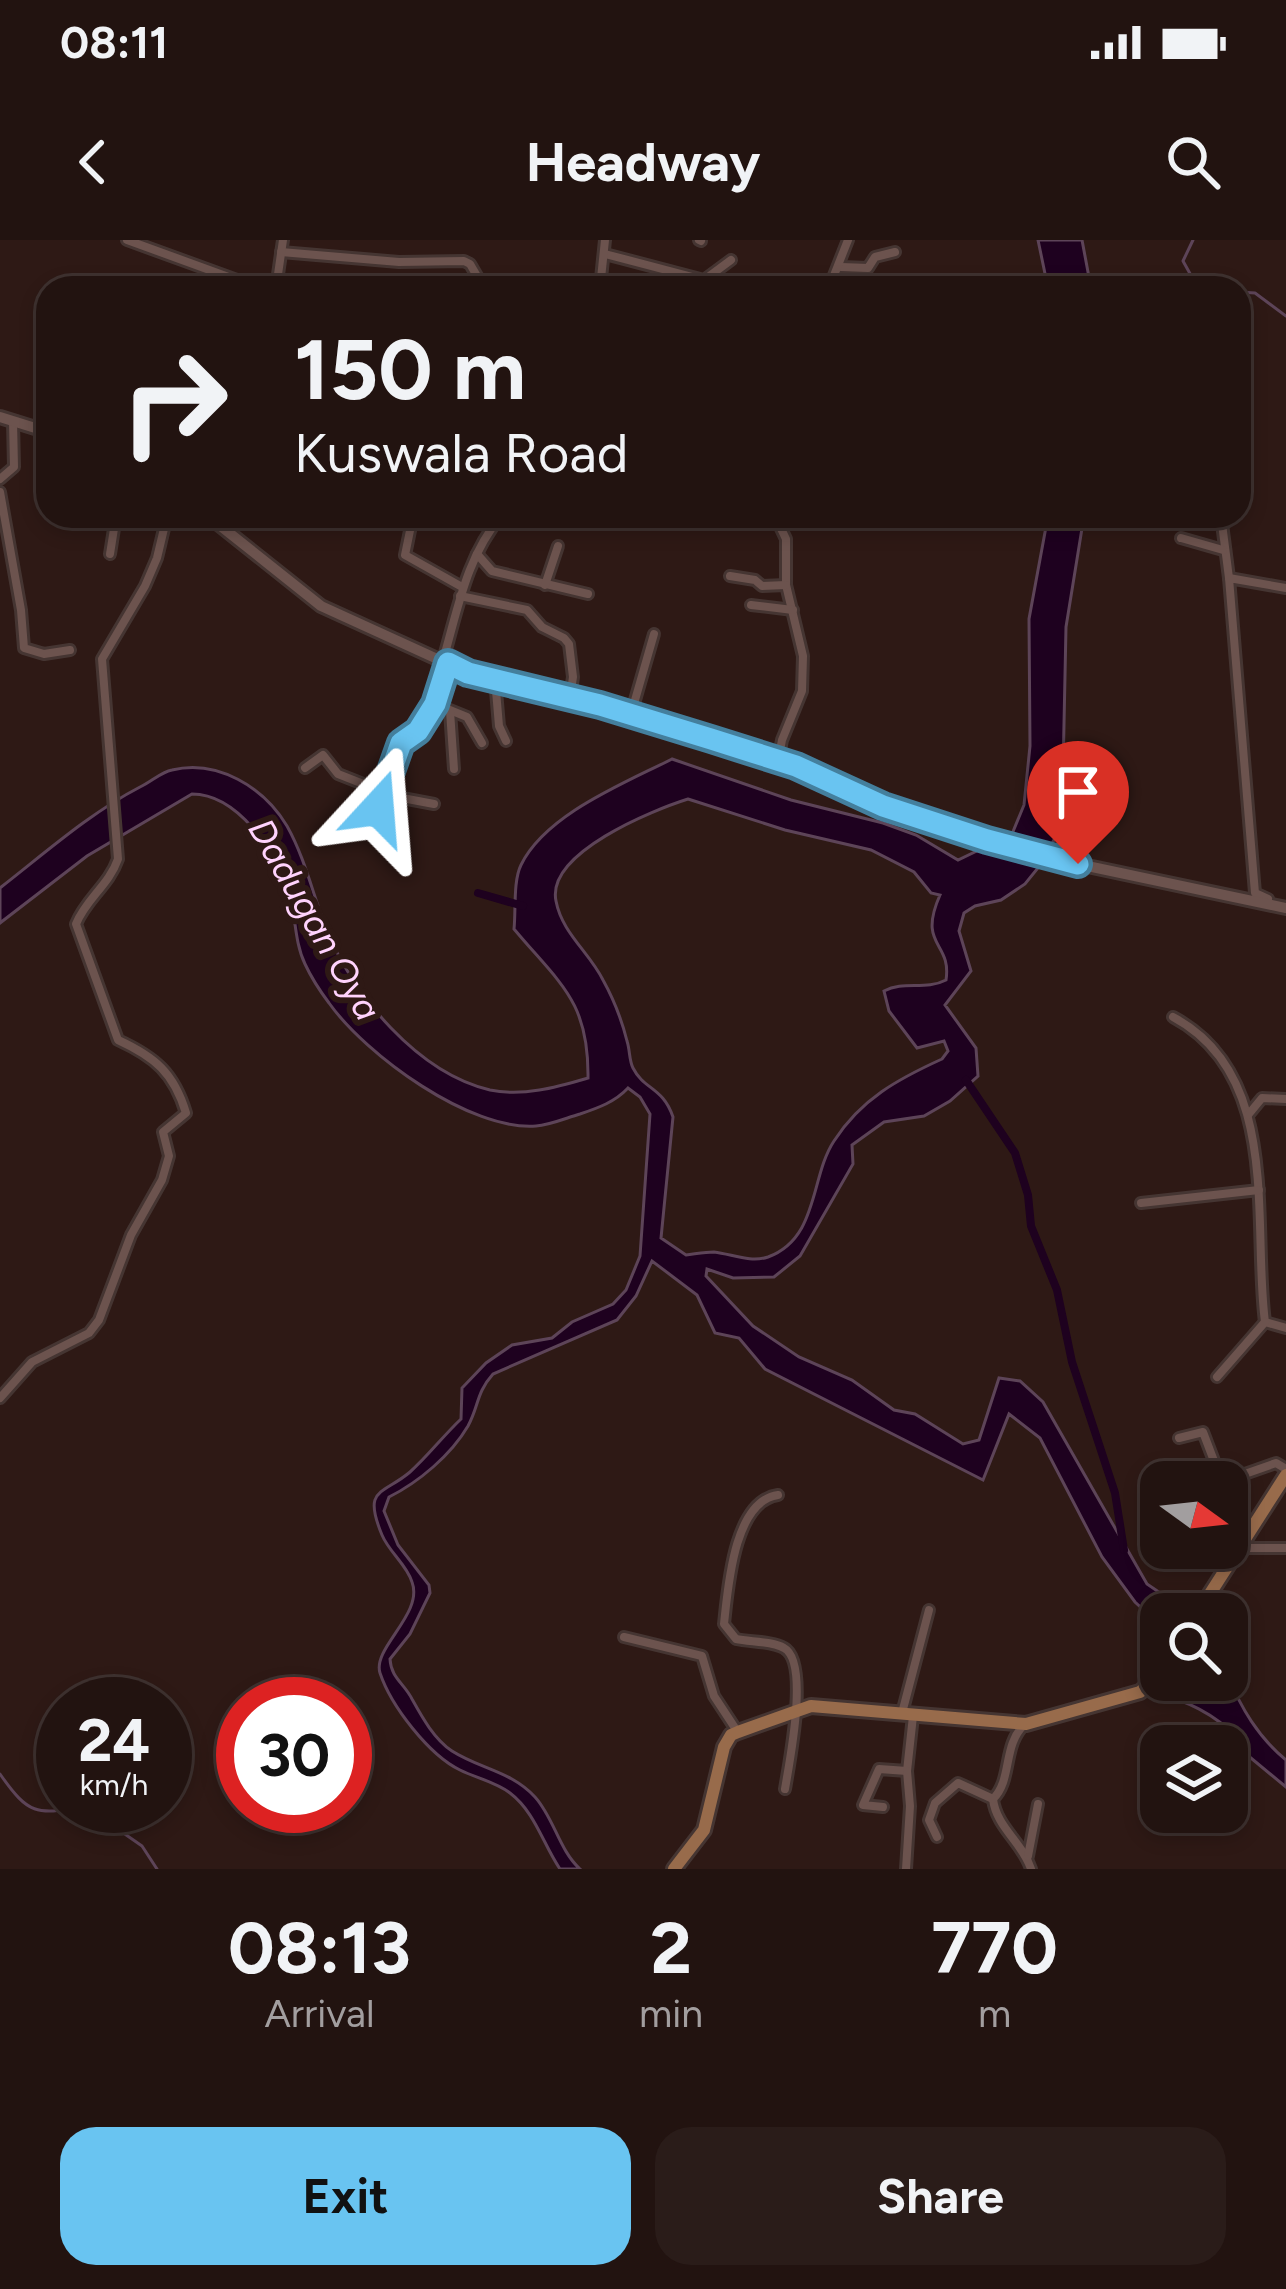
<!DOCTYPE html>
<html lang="en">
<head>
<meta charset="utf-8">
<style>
  body { margin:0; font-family:Figtree,sans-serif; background:#2a1c19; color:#f1f3f6; height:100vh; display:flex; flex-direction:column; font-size:45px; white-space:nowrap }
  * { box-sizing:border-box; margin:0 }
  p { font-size:39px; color:#a29e9f }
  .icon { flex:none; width:66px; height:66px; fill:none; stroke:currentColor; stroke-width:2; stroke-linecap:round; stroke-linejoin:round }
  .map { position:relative; height:1629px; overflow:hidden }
  .panel { display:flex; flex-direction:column; background:#221310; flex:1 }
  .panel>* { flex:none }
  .hud { position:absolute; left:36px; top:36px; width:1215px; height:252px; border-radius:36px; box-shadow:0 6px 18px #0003,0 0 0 3px #3f3230; background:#221310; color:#f1f3f6; overflow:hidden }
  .needle { width:78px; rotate:105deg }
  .tools { position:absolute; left:1140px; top:1221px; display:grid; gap:24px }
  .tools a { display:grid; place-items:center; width:108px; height:108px; border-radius:24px; background:#221310; box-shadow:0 6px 18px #0003,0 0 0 3px #3f3230; font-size:60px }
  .speed { position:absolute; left:36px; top:1437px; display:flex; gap:24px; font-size:60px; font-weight:700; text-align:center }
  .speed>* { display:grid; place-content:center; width:156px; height:156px; border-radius:50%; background:#221310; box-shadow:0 6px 18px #0003,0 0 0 3px #3f3230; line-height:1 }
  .speed small { font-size:30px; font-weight:400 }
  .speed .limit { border:18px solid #d22; background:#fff; color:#111 }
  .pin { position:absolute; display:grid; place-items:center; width:102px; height:102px; color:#fff; margin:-123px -51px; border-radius:50% 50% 50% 0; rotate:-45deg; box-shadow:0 0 12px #0007 }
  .pin .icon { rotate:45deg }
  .me { position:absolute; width:132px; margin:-66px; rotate:19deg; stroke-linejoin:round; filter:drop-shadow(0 0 9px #0008) }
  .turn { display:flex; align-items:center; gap:42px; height:252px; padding:0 60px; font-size:54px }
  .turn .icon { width:156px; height:156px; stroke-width:2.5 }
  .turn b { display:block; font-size:84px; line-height:102px }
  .eta { display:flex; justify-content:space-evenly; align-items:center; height:204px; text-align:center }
  .eta b { font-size:72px; font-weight:700; line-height:84px }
  .cta { display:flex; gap:24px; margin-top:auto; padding:24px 60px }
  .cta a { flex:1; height:138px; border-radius:36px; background:#69c4f1; color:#111; font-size:48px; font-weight:700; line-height:138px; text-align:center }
  .cta a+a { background:#2a1c19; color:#f1f3f6 }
  .status { display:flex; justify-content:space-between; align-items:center; height:84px; padding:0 60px; background:#221310; direction:ltr }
  .status svg { height:33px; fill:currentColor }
  header { display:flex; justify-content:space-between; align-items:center; height:156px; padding:0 60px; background:#221310; font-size:54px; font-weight:700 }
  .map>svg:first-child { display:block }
  .water { fill:#1e011f; stroke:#5d4458; stroke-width:3; fill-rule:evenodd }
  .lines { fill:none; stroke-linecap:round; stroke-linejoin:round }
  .stream { stroke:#5d4458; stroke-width:3 }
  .canal { stroke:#1e011f; stroke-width:8 }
  .minor-casing { stroke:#453532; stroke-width:14 }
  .tertiary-casing { stroke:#453532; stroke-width:16 }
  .secondary-casing { stroke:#453532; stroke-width:18 }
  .minor { stroke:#6c534e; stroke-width:8 }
  .tertiary { stroke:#6c534e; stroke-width:10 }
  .secondary { stroke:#986b4b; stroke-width:12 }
  .route-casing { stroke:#447f9d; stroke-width:30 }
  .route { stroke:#69c4f1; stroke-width:21 }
  .labels { text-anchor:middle; stroke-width:12; stroke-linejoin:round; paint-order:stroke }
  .water-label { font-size:36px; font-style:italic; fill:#ffd3fd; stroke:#2e1915 }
</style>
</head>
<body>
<div class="status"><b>08:11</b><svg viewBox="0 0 49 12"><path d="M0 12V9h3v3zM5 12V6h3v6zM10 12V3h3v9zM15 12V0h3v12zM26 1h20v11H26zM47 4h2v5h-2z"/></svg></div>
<header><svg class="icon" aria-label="back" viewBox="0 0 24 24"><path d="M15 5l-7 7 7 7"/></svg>Headway<svg class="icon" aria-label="search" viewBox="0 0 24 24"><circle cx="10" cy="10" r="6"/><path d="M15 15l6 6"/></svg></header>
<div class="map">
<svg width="1286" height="1629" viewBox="0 0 1286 1629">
  <rect width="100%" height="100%" fill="#2e1915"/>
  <g class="water">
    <polygon points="1038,0 1082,0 1091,48 1048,48"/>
    <path d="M1048 276H1084L1066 387 1063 533 1057 594 1042 623 1025 644 1001 660 975 666 964 673 959 691 971 731 945 765 976 808 978 836 950 861 924 876 884 882 852 905 853 924 800 1016 774 1037 733 1038 707 1029 706 1036 753 1086 799 1117 852 1140 894 1170 915 1174 963 1204 979 1200 999 1138 1020 1141 1043 1162 1147 1344 1191 1374H1161V1386L1135 1362 1102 1317 1040 1198 1009 1174 983 1240 765 1129 739 1098 715 1093 697 1055 652 1021 636 1056 617 1080 493 1134C476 1153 479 1166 468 1186 451 1215 419 1242 389 1257L384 1271 398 1305 429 1345 430 1353 410 1394 390 1419C391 1438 404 1443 412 1459 422 1477 434 1499 452 1511 480 1529 511 1531 535 1557 554 1578 559 1610 580 1629H560C543 1604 535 1572 510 1553 496 1542 476 1538 460 1530 429 1515 391 1466 380 1433 372 1408 424 1374 412 1342 407 1325 389 1312 382 1295 362 1247 383 1255 410 1232 428 1216 443 1196 461 1179L462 1148 486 1123 512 1105 552 1098 572 1082 613 1064 626 1050 640 1016 650 874 640 857 628 848C615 862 598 868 580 874 566 878 550 885 536 886 470 891 366 815 329 763 320 751 311 737 305 724 294 701 296 675 289 652 276 611 237 554 192 554L87 616 0 683V648C45 613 90 573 140 547 151 542 161 532 172 530 217 519 264 547 287 586 305 618 313 655 326 688 352 755 418 833 490 850 523 857 557 847 588 838 589 761 560 744 514 689 516 671 513 641 521 625 546 574 625 543 672 519L791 560 883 583 916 595 958 620 1012 594 1024 565 1030 506 1029 379ZM688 559 785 590 871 610 914 632 931 653 940 655C917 707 952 701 946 740 925 751 904 740 884 751L889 771 917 808 944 801 948 811 942 819C898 839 861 859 834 901 810 937 819 998 768 1017 750 1023 732 1014 714 1012 705 1012 695 1014 686 1015L661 998 673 877C663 847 644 850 633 828 629 820 630 810 627 801 622 781 613 758 603 740 589 712 562 693 556 661 546 613 653 570 688 559Z"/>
    <path d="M1227 1434C1241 1468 1258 1497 1286 1520V1547L1240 1509V1500C1214 1473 1187 1461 1151 1451L1162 1440H1227Z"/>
  </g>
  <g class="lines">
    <g class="stream">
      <polyline points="1193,0 1183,21 1198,48"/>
      <polyline points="1239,52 1255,53 1286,76"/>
      <path d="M0 1534C30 1577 37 1574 86 1567L142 1606 157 1629"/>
    </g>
    <g class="canal">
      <polyline points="478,653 523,666"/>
      <polyline points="966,840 1015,913 1028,955 1031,986 1057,1050 1072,1122 1115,1253 1124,1310"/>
    </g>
    <defs>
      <g id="minor">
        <polyline points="127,0 259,48"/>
        <polyline points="699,0 701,1"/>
        <polyline points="281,12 399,22 464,21 470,24 484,48"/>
        <polyline points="605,14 704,40 731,20"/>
        <polyline points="841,27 868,28 875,17 895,12"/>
        <polyline points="276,48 283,0"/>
        <polyline points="600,48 605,0"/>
        <polyline points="829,48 848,0"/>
        <polyline points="0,239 14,227 13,181"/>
        <polyline points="0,252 21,370 24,408 44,414 70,410"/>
        <polyline points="413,276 405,315 462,347"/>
        <polyline points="718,276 776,283"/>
        <polyline points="775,276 786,299 786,345 803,416 802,451 782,500 778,521"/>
        <polyline points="1221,276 1229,338"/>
        <polyline points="1181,298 1223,310"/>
        <polyline points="110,314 116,276"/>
        <polyline points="477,314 492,331 588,354"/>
        <polyline points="730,336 755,340 762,346 786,345"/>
        <polyline points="545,345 558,306"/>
        <polyline points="460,356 527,370 542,387 564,398 569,404 573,437 570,457"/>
        <polyline points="751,365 793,370"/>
        <path d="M443 420C458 369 466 318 501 276"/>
        <polyline points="495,439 499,486 506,501"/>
        <polyline points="435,464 467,477 482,503"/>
        <polyline points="450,471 454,529"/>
        <polyline points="631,474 654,394"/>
        <polyline points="305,528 323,515 338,534 381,551"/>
        <polyline points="381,554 434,564"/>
        <polyline points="378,568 401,503 418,491 435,464 448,423"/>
        <polyline points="1268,659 1255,653 1229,338 1286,348"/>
        <path d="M1173 777C1282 835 1252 982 1265 1082L1286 1088"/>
        <polyline points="1248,875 1262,858 1286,859"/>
        <polyline points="1141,963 1259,950"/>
        <polyline points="1217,1137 1265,1082"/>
        <path d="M0 1158 32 1122 89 1093 99 1080 131 995 162 940 169 916 163 892 186 873C174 833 155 817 118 800L76 684C86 659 109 645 118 619L102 419 145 346 157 318 167 276"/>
        <polyline points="1179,1198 1203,1192 1222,1242 1276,1223 1286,1229"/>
        <path d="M778 1255C734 1261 728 1347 724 1384L736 1399C750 1402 772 1401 784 1408 810 1422 789 1524 785 1549"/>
        <polyline points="1239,1308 1286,1308"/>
        <polyline points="624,1397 702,1416 714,1456 737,1491"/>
        <polyline points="902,1473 929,1370"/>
        <path d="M1025 1484C1002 1505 1013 1539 993 1559 996 1587 1023 1603 1031 1629"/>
        <polyline points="883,1567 863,1565 879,1529 907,1531 913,1476"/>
        <polyline points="937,1597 929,1580 935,1563 958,1543 993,1559"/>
        <polyline points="1028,1616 1038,1564"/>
        <polyline points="906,1629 910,1566 907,1531"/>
      </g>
      <g id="tertiary">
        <polyline points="0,177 48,192"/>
        <polyline points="208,276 321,366 468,433 600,465 711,499 796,527 883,566 987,600 1078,624 1286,668"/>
      </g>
      <g id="secondary">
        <polyline points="1197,1374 1286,1235"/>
        <polyline points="674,1629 704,1590 724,1507 731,1495 738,1492 811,1466 1026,1484 1140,1452 1161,1433"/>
      </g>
    </defs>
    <use href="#minor" class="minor-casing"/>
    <use href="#tertiary" class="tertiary-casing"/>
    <use href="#secondary" class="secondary-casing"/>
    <use href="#minor" class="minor"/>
    <use href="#tertiary" class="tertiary"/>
    <use href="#secondary" class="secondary"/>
  </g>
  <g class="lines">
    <defs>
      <polyline id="route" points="378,568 401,503 418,491 435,464 448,423 468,433 600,465 711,499 796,526 883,566 987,600 1078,624"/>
    </defs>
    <use href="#route" class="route-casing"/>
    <use href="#route" class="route"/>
  </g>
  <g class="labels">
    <g class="water-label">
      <text transform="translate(315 679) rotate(60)" y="13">Dadugan Oya</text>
    </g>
  </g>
</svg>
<div class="tools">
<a><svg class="needle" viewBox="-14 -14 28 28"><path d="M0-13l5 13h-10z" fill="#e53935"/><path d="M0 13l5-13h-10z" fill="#a29e9f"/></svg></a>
<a><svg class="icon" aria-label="search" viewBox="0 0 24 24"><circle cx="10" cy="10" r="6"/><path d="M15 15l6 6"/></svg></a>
<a><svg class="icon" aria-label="layers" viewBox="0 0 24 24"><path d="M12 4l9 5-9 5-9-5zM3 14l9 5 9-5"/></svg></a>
</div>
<div class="speed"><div>24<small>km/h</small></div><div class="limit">30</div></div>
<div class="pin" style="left:1078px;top:624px;background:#d93025"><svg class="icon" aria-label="arrive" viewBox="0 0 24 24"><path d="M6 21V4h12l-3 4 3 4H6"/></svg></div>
<svg class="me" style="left:378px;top:568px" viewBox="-20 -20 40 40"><path d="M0-17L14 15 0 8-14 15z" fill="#69c4f1" stroke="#fff" stroke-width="4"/></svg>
<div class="hud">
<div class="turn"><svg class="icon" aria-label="right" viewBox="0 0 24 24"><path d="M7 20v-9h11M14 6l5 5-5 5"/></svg><div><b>150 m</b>Kuswala Road</div></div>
</div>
</div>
<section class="panel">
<div class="eta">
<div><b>08:13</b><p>Arrival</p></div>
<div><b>2</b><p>min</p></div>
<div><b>770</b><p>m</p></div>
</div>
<div class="cta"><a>Exit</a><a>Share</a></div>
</section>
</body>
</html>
